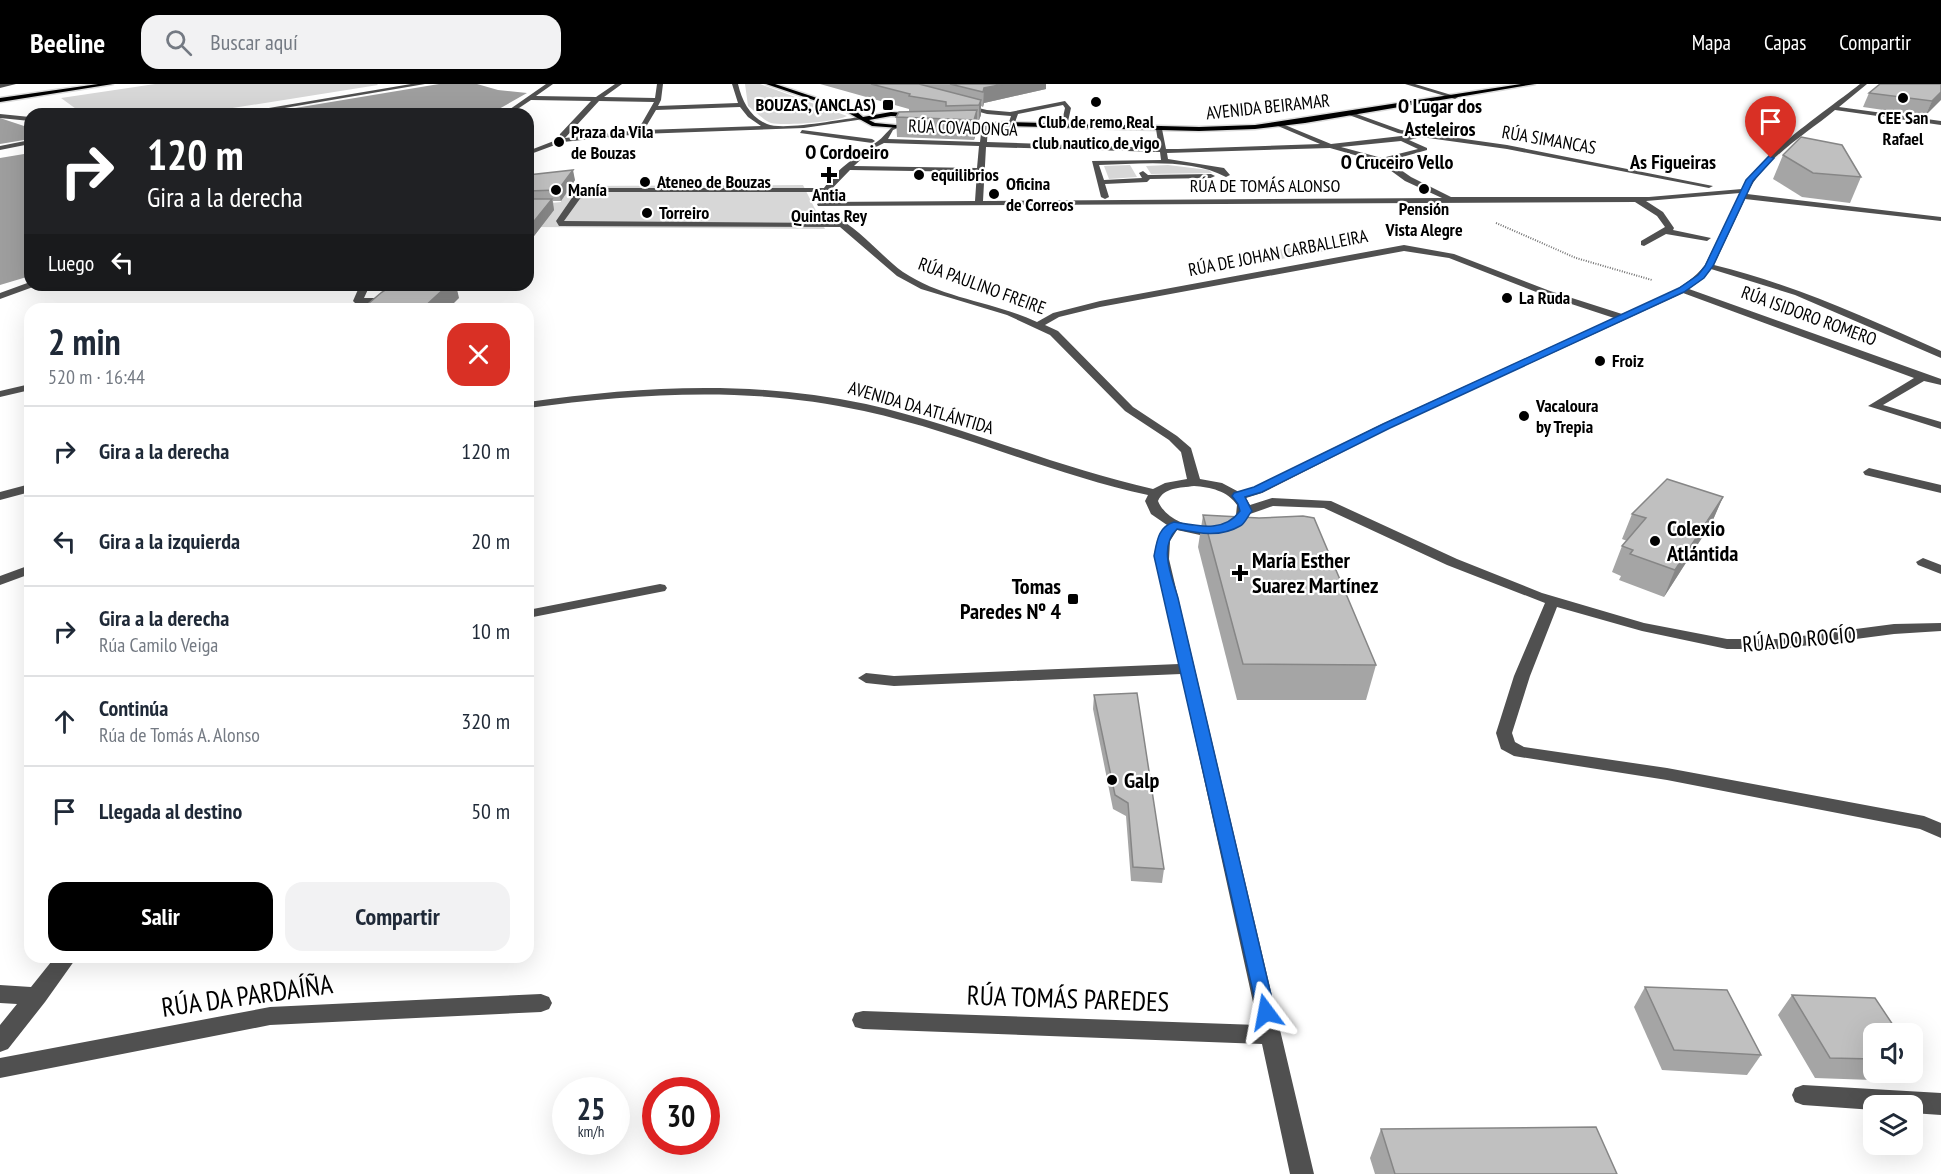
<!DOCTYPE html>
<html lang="es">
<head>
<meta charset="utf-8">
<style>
  body { margin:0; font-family:"PT Sans Narrow",sans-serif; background:#f2f2f3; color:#1f2937; height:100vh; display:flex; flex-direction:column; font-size:22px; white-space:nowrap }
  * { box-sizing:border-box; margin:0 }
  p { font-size:20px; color:#747a83 }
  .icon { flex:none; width:33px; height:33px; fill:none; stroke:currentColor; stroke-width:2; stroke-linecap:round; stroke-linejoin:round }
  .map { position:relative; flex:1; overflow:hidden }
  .sheet { position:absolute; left:24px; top:219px; width:510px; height:660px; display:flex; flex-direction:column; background:#fff; border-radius:18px; box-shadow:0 6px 24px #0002 }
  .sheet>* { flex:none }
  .top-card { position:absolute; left:24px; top:24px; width:510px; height:183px; border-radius:18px; box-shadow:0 6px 24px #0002; background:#202124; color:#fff; overflow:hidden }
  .fabs { position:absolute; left:1863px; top:939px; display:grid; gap:12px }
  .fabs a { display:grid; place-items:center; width:60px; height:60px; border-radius:12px; background:#fff; box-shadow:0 6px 24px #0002; font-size:30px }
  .speed { position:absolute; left:552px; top:993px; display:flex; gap:12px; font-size:30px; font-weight:700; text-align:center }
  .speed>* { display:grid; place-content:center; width:78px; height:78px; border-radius:50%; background:#fff; box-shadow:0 6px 24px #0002; line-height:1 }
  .speed small { font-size:15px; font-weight:400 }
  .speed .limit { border:9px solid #d22; background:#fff; color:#111 }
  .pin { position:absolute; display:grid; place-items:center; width:51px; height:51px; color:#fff; margin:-62px -26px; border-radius:50% 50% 50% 0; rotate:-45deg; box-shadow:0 0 6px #0007 }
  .pin .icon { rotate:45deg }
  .me { position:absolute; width:66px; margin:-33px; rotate:347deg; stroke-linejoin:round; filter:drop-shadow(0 0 4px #0008) }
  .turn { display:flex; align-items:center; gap:21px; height:126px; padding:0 24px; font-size:27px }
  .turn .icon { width:78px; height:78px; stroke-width:2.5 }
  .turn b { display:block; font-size:42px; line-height:51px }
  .then { display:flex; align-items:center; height:57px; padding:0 24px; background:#0003; gap:12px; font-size:22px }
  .round { display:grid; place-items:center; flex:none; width:63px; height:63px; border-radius:18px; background:#f2f2f3 }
  .head { display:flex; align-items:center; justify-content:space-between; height:102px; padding:0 24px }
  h1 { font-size:36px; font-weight:800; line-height:45px }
  .cta { display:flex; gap:12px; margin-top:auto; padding:12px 24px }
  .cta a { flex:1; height:69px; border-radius:18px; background:#000; color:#fff; font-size:24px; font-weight:800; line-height:69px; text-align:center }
  .cta a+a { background:#f2f2f3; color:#1f2937 }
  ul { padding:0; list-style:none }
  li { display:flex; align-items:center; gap:18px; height:90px; padding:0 24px; border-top:2px solid #e0e1e3 }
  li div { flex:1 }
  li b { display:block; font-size:22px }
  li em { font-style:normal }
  header { display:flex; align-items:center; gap:36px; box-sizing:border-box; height:84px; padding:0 30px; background:#000; color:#fff }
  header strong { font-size:28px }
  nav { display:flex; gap:33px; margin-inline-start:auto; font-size:21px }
  .search { width:420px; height:54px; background:#f2f2f3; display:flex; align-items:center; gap:15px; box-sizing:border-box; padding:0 21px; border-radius:18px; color:#747a83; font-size:22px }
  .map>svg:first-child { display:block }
  .green { fill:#d7d7d7 }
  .water { fill:#9e9e9e }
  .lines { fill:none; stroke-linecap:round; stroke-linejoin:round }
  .major-casing { stroke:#dbdbdb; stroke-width:3 }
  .path { stroke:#727272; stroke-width:2; stroke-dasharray:1 1.5; stroke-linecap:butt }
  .minor { fill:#505050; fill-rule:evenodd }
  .major { fill:#000; fill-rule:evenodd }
  .wall { fill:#a5a5a5 }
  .shaded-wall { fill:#868686 }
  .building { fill:#c0c0c0; stroke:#868686; stroke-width:1.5 }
  .route { fill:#1a73e8; stroke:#114b97; stroke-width:1.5 }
  .poi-dot { fill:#000; stroke:#fff; stroke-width:2 }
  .labels { text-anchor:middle; stroke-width:4.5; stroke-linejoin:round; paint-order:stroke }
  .far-poi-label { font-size:18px; font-weight:bold; fill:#000; stroke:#fff; text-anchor:start }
  .far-street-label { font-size:18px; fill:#000; stroke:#fff }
  .far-neighbourhood-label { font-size:20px; font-weight:bold; fill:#000; stroke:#fff }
  .poi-label { font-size:22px; font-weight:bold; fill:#000; stroke:#fff; text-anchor:start }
  .street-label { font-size:22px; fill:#000; stroke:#fff }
  .near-street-label { font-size:27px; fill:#000; stroke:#fff }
</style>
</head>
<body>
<header>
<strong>Beeline</strong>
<div class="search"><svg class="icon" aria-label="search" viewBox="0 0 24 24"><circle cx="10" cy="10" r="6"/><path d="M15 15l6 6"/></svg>Buscar aquí</div>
<nav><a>Mapa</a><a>Capas</a><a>Compartir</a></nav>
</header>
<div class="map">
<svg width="1941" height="1090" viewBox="0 0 1941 1090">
  <rect width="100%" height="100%" fill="#fff"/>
  <g class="green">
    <polygon points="155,0 377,0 378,1 195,30 83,30 61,14"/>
    <path d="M745 0H760L847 32C836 38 784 42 771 39 763 36 755 27 748 22Z"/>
    <polygon points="1130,81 1137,93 1109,95 1104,82"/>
    <polygon points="1168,81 1209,86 1212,89 1151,90 1146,82"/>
    <polygon points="803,101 825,145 532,143 551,119 561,118 560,102"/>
    <polygon points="1311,160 1325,167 1254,180 1241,173"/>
  </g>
  <g class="water">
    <polygon points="439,0 477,0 498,6 527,9 490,30 259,30"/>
    <polygon points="0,34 30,44 30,55 0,60"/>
    <polygon points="30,69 30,192 0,201 0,74"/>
  </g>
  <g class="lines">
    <defs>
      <g id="major">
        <polygon points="98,0 113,0 0,18 0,14"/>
        <polygon points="766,0 775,0 856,27 863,33 891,28 918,30 916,33 891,32 869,36 875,39 917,43 914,45 872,42 843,26"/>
        <polygon points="1521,0 1535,0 1305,39 1255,45 1199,47 1005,42 956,44 953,42 1005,38 1199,43 1255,41"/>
      </g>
    </defs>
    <use href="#major" class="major-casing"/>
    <polyline class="path" points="1496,139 1576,174 1652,196"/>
    <g class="minor">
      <polygon points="0,0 16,0 0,4"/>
      <polygon points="411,0 425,0 249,30 234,30"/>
      <path d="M546 0H553L536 12 596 13 615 0H622L604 13 655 14 657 0H663L661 16 658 22 738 19 732 0H738C742 17 750 33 767 40 783 47 842 35 861 33L864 35 804 44 640 50 563 58 528 71V67L559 55 560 50 591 17 531 16 510 30H503ZM599 17 654 18 638 46 565 54ZM740 23 748 33 761 42 644 46 656 26Z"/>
      <polygon points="1405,0 1415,0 1458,13 1455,15"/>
      <path d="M1860 0H1867L1839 23 1941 37V41L1835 26C1805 51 1764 74 1747 110L1941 133V137L1745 115 1714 181C1793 200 1867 234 1941 267V274L1795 211 1711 185 1704 194 1689 205 1941 295V301L1924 297 1883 321 1941 338V345L1868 322 1914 294 1683 209 1390 344 1262 409 1246 414 1250 421 1272 414 1331 417 1457 475 1542 509 1644 539 1727 555H1779L1894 540 1941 539V547L1894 550 1779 565H1727L1642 547 1557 523 1530 592 1512 649 1515 658 1524 663 1667 684 1924 732 1941 739V754L1920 745 1667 696 1514 672 1501 665 1496 649 1514 592 1545 519 1447 481 1324 424 1273 422 1250 430 1242 440 1221 449 1200 451 1177 446 1170 457 1169 475 1314 1090H1290L1262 960 863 945 855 943 852 936 855 929 863 927 1258 941 1181 590 894 602 866 599 858 594 866 589 894 592 1179 580 1155 475 1157 457 1167 441 1151 430 1145 417 1148 411C1051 390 960 348 864 327 752 302 640 309 528 324V318C641 302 753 296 866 320 963 342 1055 383 1153 405L1165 399 1187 395 1181 368 1169 356 1125 327 1050 251 1007 231 921 205 897 192 840 143 559 142 556 137 576 108 594 104H824C837 84 860 70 878 57 887 50 889 43 900 39L902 42 893 46 888 55 980 58 982 41 985 39 988 41 987 58 1159 64 1156 45 1159 43 1162 45 1166 65H1178L1320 60 1278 42 1280 39 1331 60 1410 51 1398 49 1349 31 1351 28 1401 46 1507 61 1713 102 1709 104 1507 65 1421 53 1409 56 1427 64V66L1388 77 1411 93 1451 113H1649L1742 105C1758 72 1830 24 1860 0ZM1401 57 1418 65 1382 74 1341 63ZM884 59 979 62 977 84 854 82 872 65ZM986 63 1160 68 1161 76 1092 77 1101 113 1105 115 1109 113 1105 100 1147 98 1150 95 1211 94 1215 92 1211 90 1148 91 1143 87 1139 89 1142 94 1104 96 1099 81C1140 80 1190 74 1226 93L1230 91 1224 84 1168 75 1167 69 1330 64 1379 78 1405 97 1442 114 983 117ZM850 86 977 88 975 117 821 118 817 120 818 122 1635 118 1657 132 1665 143 1641 157V161L1644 162 1666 150 1707 157 1711 154 1673 146 1674 144 1663 128 1646 117 1740 109 1705 181C1685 207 1651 217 1622 230L1550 207 1454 170 1404 161 1100 217 1053 229 1037 238C995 218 943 215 903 188 882 173 857 142 835 133L831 135 834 139 564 137 582 112 594 108H821L817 114 821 116ZM1404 167 1449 174 1544 211 1614 234 1382 340 1254 403 1239 408 1222 399 1200 395 1191 364 1177 352 1133 323 1058 247 1045 241 1059 233 1100 223ZM1194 402C1210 403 1228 407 1237 421L1236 431C1216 452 1169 444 1158 417 1164 403 1180 404 1194 402Z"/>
      <polygon points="1065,17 1071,24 1067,42 1064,44 1061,42 1065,24 1063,21 1018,30 1014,41 1011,43 1008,41 1011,32 987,30 958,22 961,20 987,26 1010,28"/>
      <polygon points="0,30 30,33 30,37 0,34"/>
      <polygon points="802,46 872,55 875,57 872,59 800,49"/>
      <polygon points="30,56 30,60 0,66 0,62"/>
      <polygon points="30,198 30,201 35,201 33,203 0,215 0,209"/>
      <polygon points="360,201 370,201 364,214 392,214 397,217 392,220 355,219 353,217"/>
      <polygon points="30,300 30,306 0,313 0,307"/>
      <polygon points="1869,384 1941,401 1941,409 1865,391 1863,388"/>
      <polygon points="30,400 30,408 0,416 0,408"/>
      <polygon points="1923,474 1941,481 1941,490 1918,481 1916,478"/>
      <polygon points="30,481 30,490 0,501 0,492"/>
      <polygon points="660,500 665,501 667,504 665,507 528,534 528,526"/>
      <polygon points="55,873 77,873 45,918 8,965 0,968 0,941 17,920 0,919 0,901 31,903"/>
      <polygon points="541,910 549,913 552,919 549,925 541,928 270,941 0,994 0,974 270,923"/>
      <polygon points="1803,1001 1941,1009 1941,1031 1912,1029 1912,1022 1874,1022 1874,1026 1803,1021 1795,1018 1792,1011 1795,1004"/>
    </g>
    <use href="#major" class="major"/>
  </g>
  <g class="wall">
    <polygon points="820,0 1046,0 1046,5 984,19 983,23 981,22 981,31 979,36 977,36 977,45 974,56 897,53 896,33 913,27 909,27 909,25"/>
    <polygon points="1941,0 1925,32 1863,23 1869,9"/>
    <polygon points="1783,71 1861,93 1850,119 1802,113 1773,95"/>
    <polygon points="528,91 575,96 561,117 553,117 554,126 534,152 528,152"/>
    <polygon points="1723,413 1712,438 1664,513 1619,496 1621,492 1612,488 1622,462 1627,457 1622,455 1632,430"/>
    <polygon points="1203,431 1259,434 1376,581 1366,616 1237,616 1198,463"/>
    <polygon points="1094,611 1164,785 1162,799 1131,797 1126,732 1113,725 1093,625"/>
    <polygon points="1645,903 1761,971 1747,991 1662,986 1634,923"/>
    <polygon points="1792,911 1874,950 1874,988 1908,988 1901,997 1815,994 1778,931"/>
    <polygon points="1912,969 1918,977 1912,983"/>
    <polygon points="1381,1045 1617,1090 1375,1090 1370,1074"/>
  </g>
  <g class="shaded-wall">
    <polygon points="1004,0 1046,0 1046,5 984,19 983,23 984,4"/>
    <polygon points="1941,8 1941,16 1925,32 1932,17"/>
    <polygon points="981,16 981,31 979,36 979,21"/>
    <polygon points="977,26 977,45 974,56 974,36"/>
    <polygon points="573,86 575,96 561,117 558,106"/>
    <polygon points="552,115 554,126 534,152 531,141"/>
    <polygon points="448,201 456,201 459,214 448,225 422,225"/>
    <polygon points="1723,413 1712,438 1664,513 1675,486"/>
  </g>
  <g class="building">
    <polygon points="871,0 919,0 981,16 979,21 946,22 946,18 909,12 910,10"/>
    <polygon points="950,0 1004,0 984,4 983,8"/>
    <polygon points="1880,0 1941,0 1941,8 1932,17 1869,9"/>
    <polygon points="977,26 974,36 896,33 899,28"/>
    <polygon points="1801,53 1842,61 1861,93 1813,89 1783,71"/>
    <polygon points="573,86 558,106 528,107 528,91"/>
    <polygon points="528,115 552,115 531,141 528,141"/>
    <polygon points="393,201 448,201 422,225 362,225 382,208"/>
    <polygon points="1667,395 1723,413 1675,486 1630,470 1633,466 1622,462 1646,434 1632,430"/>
    <polygon points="1203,431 1259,434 1303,432 1314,434 1376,581 1243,580"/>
    <polygon points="1137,609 1164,785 1133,783 1128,719 1115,711 1094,611"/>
    <polygon points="1645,903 1727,906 1761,971 1674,966"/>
    <polygon points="1792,911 1875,914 1899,950 1874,950 1874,975 1830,974"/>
    <polygon points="1912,969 1918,977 1912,976"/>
    <polygon points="1596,1043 1617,1090 1395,1090 1381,1045"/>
  </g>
  <path class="route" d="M1769 72 1774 74 1753 97 1713 182 1704 194 1684 208 1390 344 1262 408 1245 413 1252 427C1248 431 1245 440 1240 442 1220 454 1197 449 1177 445 1158 463 1172 493 1178 514L1275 928 1272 934 1266 937 1259 934 1154 472C1157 457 1158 443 1174 438 1198 442 1224 449 1240 427L1238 420 1232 412 1234 409 1254 403 1383 340 1679 204 1698 191 1705 182 1746 96Z"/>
  <g class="poi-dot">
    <circle cx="1903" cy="14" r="6"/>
    <circle cx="1096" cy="18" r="6"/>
    <rect x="882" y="15" width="12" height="12" rx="3"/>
    <circle cx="559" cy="58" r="6"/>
    <path d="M826 82h6v6h6v6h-6v6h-6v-6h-6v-6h6z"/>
    <circle cx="919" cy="91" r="6"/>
    <circle cx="645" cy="98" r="6"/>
    <circle cx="1424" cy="105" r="6"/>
    <circle cx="556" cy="106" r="6"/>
    <circle cx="994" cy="110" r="6"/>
    <circle cx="647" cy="129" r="6"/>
    <circle cx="1507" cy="214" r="6"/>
    <circle cx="1600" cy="277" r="6"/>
    <circle cx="1524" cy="332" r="6"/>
    <circle cx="1655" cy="457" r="6"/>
    <path d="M1237 480h6v6h6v6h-6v6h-6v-6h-6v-6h6z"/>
    <rect x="1067" y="509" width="12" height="12" rx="3"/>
    <circle cx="1112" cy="696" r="6"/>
  </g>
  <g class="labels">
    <g class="far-poi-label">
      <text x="876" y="27" text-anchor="end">BOUZAS, (ANCLAS)</text>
      <text x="1903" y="40" text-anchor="middle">CEE San<tspan x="1903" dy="21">Rafael</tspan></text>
      <text x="1096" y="44" text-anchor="middle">Club de remo Real<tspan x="1096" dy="21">club nautico de vigo</tspan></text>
      <text x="571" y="54">Praza da Vila<tspan x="571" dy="21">de Bouzas</tspan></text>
      <text x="931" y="97">equilibrios</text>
      <text x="657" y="104">Ateneo de Bouzas</text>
      <text x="1006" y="106">Oficina<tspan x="1006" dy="21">de Correos</tspan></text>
      <text x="568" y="112">Manía</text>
      <text x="829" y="117" text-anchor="middle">Antia<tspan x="829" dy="21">Quintas Rey</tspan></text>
      <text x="1424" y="131" text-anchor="middle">Pensión<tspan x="1424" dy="21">Vista Alegre</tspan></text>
      <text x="659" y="135">Torreiro</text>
      <text x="1519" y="220">La Ruda</text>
      <text x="1612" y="283">Froiz</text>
      <text x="1536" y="328">Vacaloura<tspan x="1536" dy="21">by Trepia</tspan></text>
    </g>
    <g class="far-street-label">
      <text transform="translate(1268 23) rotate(-6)" y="6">AVENIDA BEIRAMAR</text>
      <text transform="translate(963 44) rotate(2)" y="6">RÚA COVADONGA</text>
      <text transform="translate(1549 56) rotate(10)" y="6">RÚA SIMANCAS</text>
      <text x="1265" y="108">RÚA DE TOMÁS ALONSO</text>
      <text transform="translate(1278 169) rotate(-11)" y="6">RÚA DE JOHAN CARBALLEIRA</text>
      <text transform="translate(982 202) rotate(20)" y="6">RÚA PAULINO FREIRE</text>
      <text transform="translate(1809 232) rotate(20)" y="6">RÚA ISIDORO ROMERO</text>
      <text transform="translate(921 324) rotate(16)" y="6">AVENIDA DA ATLÁNTIDA</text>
    </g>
    <g class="far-neighbourhood-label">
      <text x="1440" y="29">O Lugar dos<tspan x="1440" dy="23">Asteleiros</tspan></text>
      <text x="847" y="75">O Cordoeiro</text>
      <text x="1397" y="85">O Cruceiro Vello</text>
      <text x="1673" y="85">As Figueiras</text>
    </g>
    <g class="poi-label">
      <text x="1667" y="452">Colexio<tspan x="1667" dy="25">Atlántida</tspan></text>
      <text x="1252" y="484">María Esther<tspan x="1252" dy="25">Suarez Martínez</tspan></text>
      <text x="1061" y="510" text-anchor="end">Tomas<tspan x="1061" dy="25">Paredes Nº 4</tspan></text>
      <text x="1124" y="704">Galp</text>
    </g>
    <g class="street-label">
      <text transform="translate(1799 555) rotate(-5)" y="8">RÚA DO ROCÍO</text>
    </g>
    <g class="near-street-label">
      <text transform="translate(247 912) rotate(-8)" y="9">RÚA DA PARDAÍÑA</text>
      <text transform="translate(1068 915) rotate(2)" y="9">RÚA TOMÁS PAREDES</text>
    </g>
  </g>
</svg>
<div class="fabs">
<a><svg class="icon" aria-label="sound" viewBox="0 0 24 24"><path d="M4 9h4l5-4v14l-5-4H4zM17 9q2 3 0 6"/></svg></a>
<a><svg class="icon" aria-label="layers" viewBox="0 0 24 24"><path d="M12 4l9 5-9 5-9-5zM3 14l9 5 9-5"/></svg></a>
</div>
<div class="speed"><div>25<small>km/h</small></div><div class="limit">30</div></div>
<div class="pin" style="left:1771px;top:74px;background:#d93025"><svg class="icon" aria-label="arrive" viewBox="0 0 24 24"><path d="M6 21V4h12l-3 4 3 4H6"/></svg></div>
<svg class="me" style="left:1266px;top:928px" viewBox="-20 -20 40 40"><path d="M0-17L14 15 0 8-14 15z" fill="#1a73e8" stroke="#fff" stroke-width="4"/></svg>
<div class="top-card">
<div class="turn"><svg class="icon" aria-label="right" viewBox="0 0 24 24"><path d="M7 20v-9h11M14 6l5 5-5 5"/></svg><div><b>120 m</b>Gira a la derecha</div></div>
<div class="then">Luego<svg class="icon" aria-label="left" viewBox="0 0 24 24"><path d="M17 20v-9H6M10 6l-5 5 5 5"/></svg></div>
</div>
<section class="sheet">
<div class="head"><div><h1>2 min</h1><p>520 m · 16:44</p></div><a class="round" style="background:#d93025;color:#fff"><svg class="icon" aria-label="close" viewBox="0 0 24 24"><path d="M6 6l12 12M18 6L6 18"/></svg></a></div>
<ul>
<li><svg class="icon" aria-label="right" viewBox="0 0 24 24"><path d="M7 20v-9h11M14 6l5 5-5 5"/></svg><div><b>Gira a la derecha</b></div><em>120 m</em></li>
<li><svg class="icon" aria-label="left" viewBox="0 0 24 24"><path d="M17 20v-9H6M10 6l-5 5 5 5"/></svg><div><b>Gira a la izquierda</b></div><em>20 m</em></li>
<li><svg class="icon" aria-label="right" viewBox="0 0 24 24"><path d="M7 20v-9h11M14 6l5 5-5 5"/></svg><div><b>Gira a la derecha</b><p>Rúa Camilo Veiga</p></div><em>10 m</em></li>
<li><svg class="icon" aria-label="ahead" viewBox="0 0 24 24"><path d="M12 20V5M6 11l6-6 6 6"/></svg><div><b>Continúa</b><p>Rúa de Tomás A. Alonso</p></div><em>320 m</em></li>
<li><svg class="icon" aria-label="arrive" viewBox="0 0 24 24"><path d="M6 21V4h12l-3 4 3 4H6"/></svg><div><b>Llegada al destino</b></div><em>50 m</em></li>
</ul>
<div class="cta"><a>Salir</a><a>Compartir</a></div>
</section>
</div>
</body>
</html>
